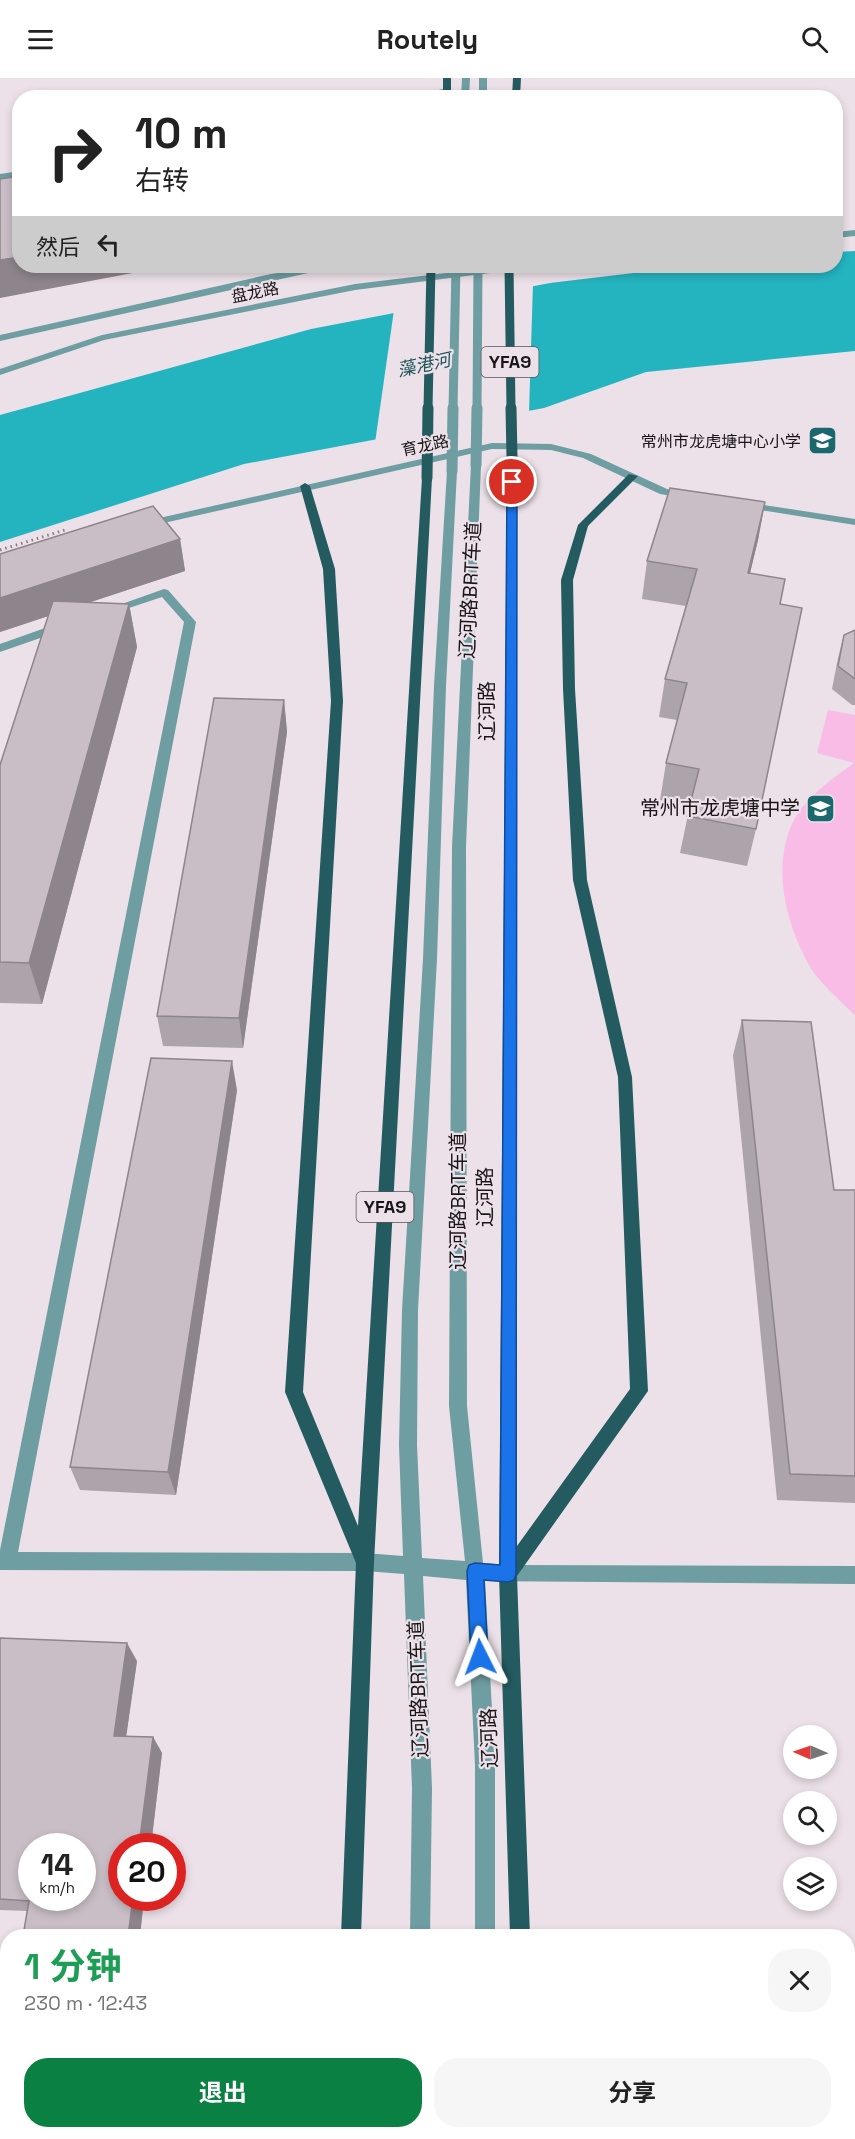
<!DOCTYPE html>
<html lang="zh">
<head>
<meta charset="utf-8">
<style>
  body { margin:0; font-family:"Space Grotesk","Noto Sans SC",sans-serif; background:#f6f6f6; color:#222; height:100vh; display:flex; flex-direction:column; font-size:22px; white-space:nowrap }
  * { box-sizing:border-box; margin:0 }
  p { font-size:20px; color:#767676 }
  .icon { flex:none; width:33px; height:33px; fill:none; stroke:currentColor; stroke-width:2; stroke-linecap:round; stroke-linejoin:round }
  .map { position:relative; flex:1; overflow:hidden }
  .panel { position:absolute; left:0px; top:1851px; width:855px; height:210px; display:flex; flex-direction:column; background:#fff; border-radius:24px 24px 0 0; box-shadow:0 3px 9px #0003 }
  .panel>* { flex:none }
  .top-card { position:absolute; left:12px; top:12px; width:831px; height:183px; border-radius:24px; box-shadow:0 3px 9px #0003; background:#fff; color:#222; overflow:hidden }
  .needle { width:39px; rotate:272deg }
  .buttons { position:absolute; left:783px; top:1647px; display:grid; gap:12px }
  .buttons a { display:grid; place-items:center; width:54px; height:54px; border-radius:50%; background:#fff; box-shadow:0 3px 9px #0003; font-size:30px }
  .speed { position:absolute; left:18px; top:1755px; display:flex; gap:12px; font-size:30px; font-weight:700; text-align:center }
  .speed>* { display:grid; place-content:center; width:78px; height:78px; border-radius:50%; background:#fff; box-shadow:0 3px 9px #0003; line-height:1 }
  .speed small { font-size:15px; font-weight:400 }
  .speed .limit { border:9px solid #d22; background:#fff; color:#111 }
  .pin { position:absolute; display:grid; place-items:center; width:51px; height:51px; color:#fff; margin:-26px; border:3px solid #fff; border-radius:50%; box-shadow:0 2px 6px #0007 }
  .me { position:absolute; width:66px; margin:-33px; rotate:357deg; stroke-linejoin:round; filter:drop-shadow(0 0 4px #0008) }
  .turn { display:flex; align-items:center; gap:21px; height:126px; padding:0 24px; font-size:27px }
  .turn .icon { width:78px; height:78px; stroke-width:2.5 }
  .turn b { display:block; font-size:42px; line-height:51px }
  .then { display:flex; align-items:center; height:57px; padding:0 24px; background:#0003; gap:12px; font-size:22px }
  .round { display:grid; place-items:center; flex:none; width:63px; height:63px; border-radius:24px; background:#f6f6f6 }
  .summary { display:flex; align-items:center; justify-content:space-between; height:102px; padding:0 24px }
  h1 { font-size:36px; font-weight:700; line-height:45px; color:#1e9e55 }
  .button { display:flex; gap:12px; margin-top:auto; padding:12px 24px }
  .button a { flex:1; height:69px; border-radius:24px; background:#0b8043; color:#fff; font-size:24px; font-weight:700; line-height:69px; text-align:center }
  .button a+a { background:#f6f6f6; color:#222 }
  header { display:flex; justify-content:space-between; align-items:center; height:78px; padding:0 24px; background:#fff; font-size:27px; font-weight:700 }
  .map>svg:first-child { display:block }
  .green { fill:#f8bce6 }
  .water { fill:#24b4c0 }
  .pier { fill:#ece1e8 }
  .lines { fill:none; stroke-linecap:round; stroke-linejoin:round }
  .path { stroke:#827b7f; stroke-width:3; stroke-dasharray:1.5 4; stroke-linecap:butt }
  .minor { fill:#6e9da2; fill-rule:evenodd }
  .major { fill:#245b60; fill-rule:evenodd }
  .minor-bridge-far1 { stroke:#6e9da2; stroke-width:9 }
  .minor-bridge { stroke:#6e9da2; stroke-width:11 }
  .major-bridge-far1 { stroke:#245b60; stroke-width:9 }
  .major-bridge { stroke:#245b60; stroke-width:11 }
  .wall { fill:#ada3aa }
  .shaded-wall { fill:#8d858b }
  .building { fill:#c9bec6; stroke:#8d858b; stroke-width:1.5; fill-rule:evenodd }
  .route { fill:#1a73e8; stroke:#114b97; stroke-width:1.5 }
  .labels { text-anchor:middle; stroke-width:4.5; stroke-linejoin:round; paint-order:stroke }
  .far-street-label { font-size:16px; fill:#1a1618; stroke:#ece1e8 }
  .far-poi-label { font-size:16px; fill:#1a1618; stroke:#ece1e8; text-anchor:end }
  .shield { fill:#ece1e8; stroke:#595356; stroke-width:1.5 }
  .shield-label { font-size:18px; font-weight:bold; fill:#1a1618 }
  .far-water-label { font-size:18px; font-style:italic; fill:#1b5358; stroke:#ece1e8 }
  .street-label { font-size:20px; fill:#1a1618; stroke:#ece1e8 }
  .poi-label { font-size:20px; fill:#1a1618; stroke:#ece1e8; text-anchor:end }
</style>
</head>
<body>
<header><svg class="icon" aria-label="menu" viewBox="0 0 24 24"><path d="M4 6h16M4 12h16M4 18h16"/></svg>Routely<svg class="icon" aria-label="search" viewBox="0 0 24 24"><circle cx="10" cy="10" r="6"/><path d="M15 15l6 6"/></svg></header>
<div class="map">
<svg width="855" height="2061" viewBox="0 0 855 2061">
  <rect width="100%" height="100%" fill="#ece1e8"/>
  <path class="green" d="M828 632 855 637V937C842 925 817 902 809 887 786 845 772 791 792 746 804 720 832 701 854 685L817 675Z"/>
  <polygon class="water" points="855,173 855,273 646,294 544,330 244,386 0,464 0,337 311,251 550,205 692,188 836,188 836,174"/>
  <polygon class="pier" points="533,205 529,335 375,365 394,232"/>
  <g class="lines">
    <polyline class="path" points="0,472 68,451"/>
    <g class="minor">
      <polygon points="462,0 470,0 469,20 461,20"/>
      <rect x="479" y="0" width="8" height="20"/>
      <polygon points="447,10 451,12 450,14 422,20 404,20"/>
      <polygon points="20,93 20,98 0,102 0,96"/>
      <polygon points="855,152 855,158 836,160 836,154"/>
      <polygon points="322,188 340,188 0,263 0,257 271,196"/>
      <polygon points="504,188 526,188 521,191 355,212 104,262 0,297 0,291 102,257 355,206"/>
      <polygon points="492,365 551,366 591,376 667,411 689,415 694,418 689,421 660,416 583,380 551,372 492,371 146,449 141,446 146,443"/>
      <polygon points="476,384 481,387 466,769 467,1328 483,1485 508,1487 855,1488 855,1506 485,1503 495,1687 495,1858 475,1858 475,1687 466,1502 423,1498 432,1710 430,1858 410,1858 412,1710 404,1496 365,1493 0,1492 0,1472 184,544 162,519 111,536 105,532 164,511 168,512 196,544 18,1474 365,1475 403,1478 399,1367 402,1232 423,881 434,608 447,393 452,390 457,393 446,608 437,881 418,1232 417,1367 422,1480 465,1483 449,1328 452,769 471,387"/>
      <polygon points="745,424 855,441 855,447 741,429 740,427"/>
      <polygon points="62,544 68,548 66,551 0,574 0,566"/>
      <polygon points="408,2054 430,2054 429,2061 407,2061"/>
      <rect x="474" y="2054" width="22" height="7"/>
    </g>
    <g class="major">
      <rect x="443" y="0" width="8" height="20"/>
      <polygon points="513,0 521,0 520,20 512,20"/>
      <polygon points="512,377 517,380 517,1468 630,1311 618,999 573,802 563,611 561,502 578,447 629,396 638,398 588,448 573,502 575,611 587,802 632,999 648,1313 517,1498 530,1858 510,1858 499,1496 507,380"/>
      <polygon points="427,397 432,400 374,1484 361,1858 341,1858 356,1485 285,1314 331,623 323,491 300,408 305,405 310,408 335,491 343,623 303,1314 358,1448 422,400"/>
      <polygon points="333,2054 355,2054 354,2061 332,2061"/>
      <rect x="515" y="2054" width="22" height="7"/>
    </g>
    <g class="minor-bridge-far1">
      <polyline points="453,331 456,188"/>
      <polyline points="477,331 478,188"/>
    </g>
    <g class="minor-bridge">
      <polyline points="476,387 477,330"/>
      <polyline points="452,393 453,330"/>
    </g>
    <g class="major-bridge-far1">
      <polyline points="509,188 511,331"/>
      <polyline points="428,331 431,188"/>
    </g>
    <g class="major-bridge">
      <polyline points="511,330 512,380"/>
      <polyline points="427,400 428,330"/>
    </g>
  </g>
  <g class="wall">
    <polygon points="765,424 758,462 750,495 780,526 756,751 747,788 680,775 690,727 660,722 666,685 677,642 659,639 665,601 686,528 642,521 647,483"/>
    <polygon points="153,428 180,461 185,493 90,524 129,526 137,569 42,926 0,925 0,687 48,538 0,554 0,476"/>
    <polygon points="855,552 855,627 852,627 832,611 838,580 844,557"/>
    <polygon points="284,622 287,654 243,970 163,968 157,938"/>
    <polygon points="742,942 834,1112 855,1112 855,1425 777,1422 733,977"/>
    <polygon points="237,1012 176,1417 80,1412 70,1389"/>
    <polygon points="0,1560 137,1583 126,1658 153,1659 162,1675 151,1768 122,1768 122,1820 144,1820 140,1858 23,1858 27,1833 0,1832"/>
  </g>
  <g class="shaded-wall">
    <polygon points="20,179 20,188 170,188 0,220 0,182"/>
    <polygon points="765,424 758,462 741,532 748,495"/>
    <polygon points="180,461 185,493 0,554 0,520"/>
    <polygon points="129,526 137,569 42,926 29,885"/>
    <polygon points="284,622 287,654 243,970 239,940"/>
    <polygon points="232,983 237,1012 176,1417 168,1394"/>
    <polygon points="127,1565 137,1583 124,1674 114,1658"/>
    <polygon points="153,1659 162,1675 151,1768 139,1768"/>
    <polygon points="133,1820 144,1820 140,1858 128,1858"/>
  </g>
  <g class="building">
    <polygon points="20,98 20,179 0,182 0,101"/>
    <polygon points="670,410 765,424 748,495 785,501 780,526 802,530 756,751 687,738 699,691 666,685 687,605 665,601 697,491 647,483"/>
    <polygon points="153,428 180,461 0,520 0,476"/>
    <polygon points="53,523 129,526 29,885 0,884 0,687"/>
    <polygon points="855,552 855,601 838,588 844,557"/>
    <polygon points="214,620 284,622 239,940 157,938"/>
    <polygon points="742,942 811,944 834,1112 855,1112 855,1398 790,1396"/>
    <polygon points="151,980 232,983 168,1394 70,1389"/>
    <path d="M0 1560 127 1565 114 1658 153 1659 139 1768H122V1820H133L128 1858H23L29 1823 0 1821ZM32 1768H82V1820H32Z"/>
    <polygon points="8,1952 8,1996 0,1996"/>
  </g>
  <polygon class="route" points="512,401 517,404 516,1496 514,1502 508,1504 484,1502 488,1579 486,1585 480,1588 474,1585 471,1579 467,1493 469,1487 475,1485 500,1487 507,404"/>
  <defs>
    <symbol id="school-square" viewBox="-11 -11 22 22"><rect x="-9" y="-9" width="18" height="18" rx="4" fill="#1a676d" stroke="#ece1e8"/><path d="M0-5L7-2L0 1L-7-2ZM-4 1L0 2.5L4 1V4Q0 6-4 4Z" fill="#fff"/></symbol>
  </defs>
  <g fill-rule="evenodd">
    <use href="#school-square" x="806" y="346" width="33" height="33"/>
    <use href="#school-square" x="804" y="714" width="33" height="33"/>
  </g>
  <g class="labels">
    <g class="far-street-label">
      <text transform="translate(255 214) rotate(-11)" y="6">盘龙路</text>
      <text transform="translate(425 367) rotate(-12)" y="6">育龙路</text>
    </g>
    <g class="far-poi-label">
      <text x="801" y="369">常州市龙虎塘中心小学</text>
    </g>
    <g class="shield">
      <rect x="481.5" y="269" width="57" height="30" rx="4.5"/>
      <rect x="356.5" y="1114" width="57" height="30" rx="4.5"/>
    </g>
    <g class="shield-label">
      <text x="510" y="290">YFA9</text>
      <text x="385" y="1135">YFA9</text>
    </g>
    <g class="far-water-label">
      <text transform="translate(424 287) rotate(-12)" y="6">藻港河</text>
    </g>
    <g class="street-label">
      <text transform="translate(470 512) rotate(-87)" y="7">辽河路BRT车道</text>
      <text transform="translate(487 633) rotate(-90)" y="7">辽河路</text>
      <text transform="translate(485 1119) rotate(-90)" y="7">辽河路</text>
      <text transform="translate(458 1123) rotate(-90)" y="7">辽河路BRT车道</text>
      <text transform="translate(418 1611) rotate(-92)" y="7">辽河路BRT车道</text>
      <text transform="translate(489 1660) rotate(-92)" y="7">辽河路</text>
    </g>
    <g class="poi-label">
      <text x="800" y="737">常州市龙虎塘中学</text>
    </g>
  </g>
</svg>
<div class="buttons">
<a><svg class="needle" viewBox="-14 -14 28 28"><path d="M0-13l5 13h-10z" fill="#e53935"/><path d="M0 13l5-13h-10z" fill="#767676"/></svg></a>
<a><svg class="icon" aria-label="search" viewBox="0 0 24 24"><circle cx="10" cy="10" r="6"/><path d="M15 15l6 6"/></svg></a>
<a><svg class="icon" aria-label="layers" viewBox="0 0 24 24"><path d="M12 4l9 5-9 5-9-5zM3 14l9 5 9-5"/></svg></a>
</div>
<div class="speed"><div>14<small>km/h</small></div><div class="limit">20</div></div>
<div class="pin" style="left:512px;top:404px;background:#d93025"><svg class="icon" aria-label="arrive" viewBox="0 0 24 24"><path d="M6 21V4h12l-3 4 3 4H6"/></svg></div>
<svg class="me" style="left:480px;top:1579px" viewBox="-20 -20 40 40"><path d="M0-17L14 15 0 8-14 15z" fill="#1a73e8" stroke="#fff" stroke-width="4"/></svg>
<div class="top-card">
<div class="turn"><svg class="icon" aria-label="right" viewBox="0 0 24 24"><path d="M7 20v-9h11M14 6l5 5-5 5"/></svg><div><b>10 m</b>右转</div></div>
<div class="then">然后<svg class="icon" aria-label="left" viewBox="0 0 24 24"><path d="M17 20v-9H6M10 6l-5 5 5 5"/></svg></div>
</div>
<section class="panel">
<div class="summary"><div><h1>1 分钟</h1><p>230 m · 12:43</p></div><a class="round"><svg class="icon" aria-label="close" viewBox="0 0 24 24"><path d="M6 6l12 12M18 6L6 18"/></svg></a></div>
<div class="button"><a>退出</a><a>分享</a></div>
</section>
</div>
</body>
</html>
